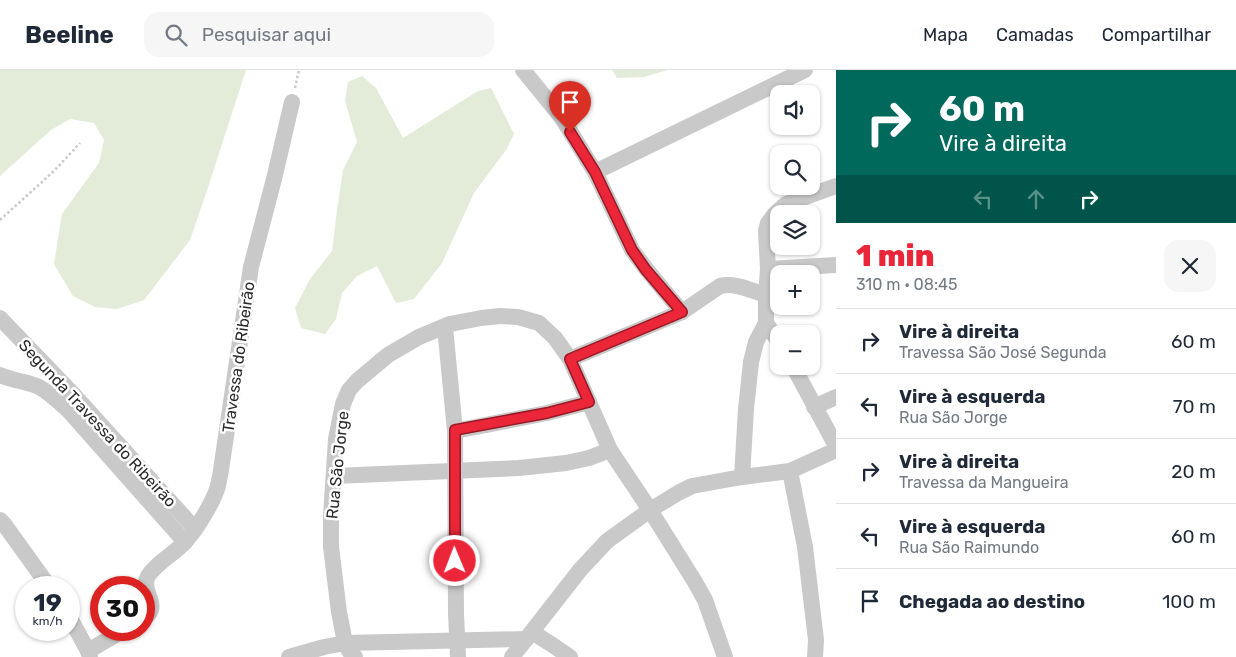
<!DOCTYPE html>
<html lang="pt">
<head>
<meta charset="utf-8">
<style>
  body { margin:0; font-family:Rubik,sans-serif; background:#f6f6f7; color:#1f2937; height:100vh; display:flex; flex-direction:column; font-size:19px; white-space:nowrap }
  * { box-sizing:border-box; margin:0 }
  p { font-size:16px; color:#747a83 }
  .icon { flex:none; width:28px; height:28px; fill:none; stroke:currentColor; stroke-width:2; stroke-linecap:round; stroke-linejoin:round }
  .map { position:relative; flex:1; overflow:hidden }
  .panel { display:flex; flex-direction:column; background:#fff; width:400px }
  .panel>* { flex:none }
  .hud { background:#00695c; color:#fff; overflow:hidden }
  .fabs { position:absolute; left:770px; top:15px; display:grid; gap:10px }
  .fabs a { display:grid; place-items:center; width:50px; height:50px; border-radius:10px; background:#fff; box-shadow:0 1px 4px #0004; font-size:25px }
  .speed { position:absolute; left:15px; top:506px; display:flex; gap:10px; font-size:25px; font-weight:700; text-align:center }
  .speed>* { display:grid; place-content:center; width:65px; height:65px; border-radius:50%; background:#fff; box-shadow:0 1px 4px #0004; line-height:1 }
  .speed small { font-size:12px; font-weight:400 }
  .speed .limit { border:8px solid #d22; background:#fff; color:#111 }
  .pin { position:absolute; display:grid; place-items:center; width:42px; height:42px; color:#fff; margin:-51px -21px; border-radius:50% 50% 50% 0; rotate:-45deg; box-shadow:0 0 5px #0007 }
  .pin .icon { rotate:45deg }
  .me { position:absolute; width:55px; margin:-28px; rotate:359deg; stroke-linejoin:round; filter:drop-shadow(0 0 4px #0008) }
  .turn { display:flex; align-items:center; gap:18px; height:105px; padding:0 20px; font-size:22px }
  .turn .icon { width:65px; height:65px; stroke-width:2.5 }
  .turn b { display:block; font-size:35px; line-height:42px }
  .lanes { display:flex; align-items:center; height:48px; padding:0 20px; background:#0003; justify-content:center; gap:25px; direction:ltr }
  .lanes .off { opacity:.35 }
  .round { display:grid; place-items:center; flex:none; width:52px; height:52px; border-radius:15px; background:#f6f6f7 }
  .headline { display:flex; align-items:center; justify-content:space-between; height:85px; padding:0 20px }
  h1 { font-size:30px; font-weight:800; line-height:38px; color:#ec2639 }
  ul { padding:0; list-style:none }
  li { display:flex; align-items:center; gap:15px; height:65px; padding:0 20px; border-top:1px solid #e0e1e3 }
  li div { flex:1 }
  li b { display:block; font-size:19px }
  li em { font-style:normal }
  header { display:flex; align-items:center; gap:30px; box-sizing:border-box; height:70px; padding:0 25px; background:#fff; border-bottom:1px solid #e0e1e3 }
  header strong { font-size:24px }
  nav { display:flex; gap:28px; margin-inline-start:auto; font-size:18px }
  .search { width:350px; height:45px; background:#f6f6f7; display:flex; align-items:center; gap:12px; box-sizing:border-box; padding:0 18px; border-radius:15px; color:#747a83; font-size:19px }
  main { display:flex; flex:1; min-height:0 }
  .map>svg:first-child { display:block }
  .green { fill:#e3ebd9 }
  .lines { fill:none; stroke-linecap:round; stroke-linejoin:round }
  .path { stroke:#c9c9c9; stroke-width:2.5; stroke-dasharray:2.5 2.5; stroke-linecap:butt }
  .minor { stroke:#c9c9c9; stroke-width:16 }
  .route-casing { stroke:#991925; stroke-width:12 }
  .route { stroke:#ec2639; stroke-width:9 }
  .labels { text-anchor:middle; stroke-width:5; stroke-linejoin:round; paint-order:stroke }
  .street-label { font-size:16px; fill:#2c2c2c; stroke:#fff }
</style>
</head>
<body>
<header>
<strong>Beeline</strong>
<div class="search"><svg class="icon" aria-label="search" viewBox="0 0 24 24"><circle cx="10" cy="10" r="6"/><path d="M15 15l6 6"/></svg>Pesquisar aqui</div>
<nav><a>Mapa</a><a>Camadas</a><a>Compartilhar</a></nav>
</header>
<main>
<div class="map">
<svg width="836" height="587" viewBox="0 0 836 587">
  <rect width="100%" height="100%" fill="#fff"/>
  <g class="green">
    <polygon points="0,0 246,0 209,114 190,170 144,230 117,239 95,237 73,226 54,194 62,144 99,93 104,70 94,53 70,49 51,60 0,106"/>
    <polygon points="612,0 668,0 644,7 617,8"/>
    <polygon points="362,6 376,18 403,68 478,21 491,18 514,64 506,80 474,123 442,193 414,229 396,233 377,196 357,206 342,223 336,249 325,264 301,258 295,238 310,209 332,181 337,140 343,100 357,72 345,31 348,12"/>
  </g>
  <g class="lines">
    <g class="path">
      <polyline points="295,18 299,0"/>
      <polyline points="0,150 54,101 80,73"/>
    </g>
    <g class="minor">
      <polyline points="523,0 562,48 595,102 632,180 647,200 682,242"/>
      <polyline points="595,102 805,0"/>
      <polyline points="768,199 836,195"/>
      <polyline points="0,248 74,325 195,459"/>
      <polyline points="766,253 779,272"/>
      <polyline points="445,257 455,361 456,543 458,587"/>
      <path d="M570 289 682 242 720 216C734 212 752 221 766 225"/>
      <polyline points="793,296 836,376"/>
      <path d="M0 305C12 311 27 311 39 317 50 323 59 332 68 340L185 472"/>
      <polyline points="814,337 836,327"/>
      <polyline points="455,361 547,343 589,332"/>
      <polyline points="790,401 805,477 816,570 815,587"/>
      <polyline points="334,406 519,398 566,393 589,388 610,380"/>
      <polyline points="742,407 746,339 751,292 756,272 766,253 766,225 768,199 766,161 768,153 774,145 786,134 836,116"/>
      <polyline points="0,450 4,454 50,518"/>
      <polyline points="69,546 88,581 90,587"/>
      <path d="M144 548C163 536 139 521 148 506 157 492 174 484 185 472 196 460 212 434 217 419 219 413 220 406 221 400L251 197 274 109 292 32"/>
      <polyline points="532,562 554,576 570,587"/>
      <polyline points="88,581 124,560"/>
      <polyline points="289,587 324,577 345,573 526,569"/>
      <polyline points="355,587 350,582 345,573 339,542 331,477 331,446 336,369 343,334 349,320 357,311 388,285 419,267 450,254 481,248 500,246 518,247 539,253 555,268 570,289 610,380 650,440 695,512 705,530 725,587"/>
      <polyline points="512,587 580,500 607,471 650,440 678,423 692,416 742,407 790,401 836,380"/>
    </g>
  </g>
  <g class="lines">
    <defs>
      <polyline id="route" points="455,491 455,360 547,343 589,332 570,289 682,242 646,200 632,180 595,102 570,62"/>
    </defs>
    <use href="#route" class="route-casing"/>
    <use href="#route" class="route"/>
  </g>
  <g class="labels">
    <g class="street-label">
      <text transform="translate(238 287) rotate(-82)" y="6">Travessa do Ribeirão</text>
      <text transform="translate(98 353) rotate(47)" y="6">Segunda Travessa do Ribeirão</text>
      <text transform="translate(337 395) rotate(-84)" y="6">Rua São Jorge</text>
    </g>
  </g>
</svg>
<div class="fabs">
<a><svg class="icon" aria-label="sound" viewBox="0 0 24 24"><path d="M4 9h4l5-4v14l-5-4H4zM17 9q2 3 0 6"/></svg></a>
<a><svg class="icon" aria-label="search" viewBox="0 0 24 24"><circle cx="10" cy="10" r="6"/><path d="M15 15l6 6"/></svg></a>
<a><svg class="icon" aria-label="layers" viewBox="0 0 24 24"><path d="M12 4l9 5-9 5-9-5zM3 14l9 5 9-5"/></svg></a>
<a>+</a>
<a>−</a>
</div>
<div class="speed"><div>19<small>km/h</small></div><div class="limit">30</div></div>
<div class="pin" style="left:570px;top:62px;background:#d93025"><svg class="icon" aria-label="arrive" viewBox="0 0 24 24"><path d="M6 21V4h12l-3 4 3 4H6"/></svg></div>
<svg class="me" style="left:455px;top:491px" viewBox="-20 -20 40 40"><circle r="17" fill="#ec2639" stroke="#fff" stroke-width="3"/><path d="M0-11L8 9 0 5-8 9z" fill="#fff"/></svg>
</div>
<section class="panel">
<div class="hud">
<div class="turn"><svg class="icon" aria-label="right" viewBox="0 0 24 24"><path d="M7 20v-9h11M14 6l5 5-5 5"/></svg><div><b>60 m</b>Vire à direita</div></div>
<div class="lanes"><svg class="icon off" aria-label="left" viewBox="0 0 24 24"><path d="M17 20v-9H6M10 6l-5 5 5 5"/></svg><svg class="icon off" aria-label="ahead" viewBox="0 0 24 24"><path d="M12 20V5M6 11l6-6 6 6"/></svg><svg class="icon" aria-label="right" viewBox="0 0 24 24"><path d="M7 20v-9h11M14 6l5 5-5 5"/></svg></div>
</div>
<div class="headline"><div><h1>1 min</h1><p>310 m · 08:45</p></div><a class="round"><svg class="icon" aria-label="close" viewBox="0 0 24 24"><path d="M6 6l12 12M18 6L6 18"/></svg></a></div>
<ul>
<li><svg class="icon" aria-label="right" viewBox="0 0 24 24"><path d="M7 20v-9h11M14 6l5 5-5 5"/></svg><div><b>Vire à direita</b><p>Travessa São José Segunda</p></div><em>60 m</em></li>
<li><svg class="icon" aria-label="left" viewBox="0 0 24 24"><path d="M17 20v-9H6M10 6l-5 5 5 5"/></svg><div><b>Vire à esquerda</b><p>Rua São Jorge</p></div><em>70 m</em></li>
<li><svg class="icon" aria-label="right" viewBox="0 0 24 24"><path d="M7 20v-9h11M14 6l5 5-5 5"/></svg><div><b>Vire à direita</b><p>Travessa da Mangueira</p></div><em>20 m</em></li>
<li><svg class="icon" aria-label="left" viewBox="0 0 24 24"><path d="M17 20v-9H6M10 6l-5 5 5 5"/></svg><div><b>Vire à esquerda</b><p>Rua São Raimundo</p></div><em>60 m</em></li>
<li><svg class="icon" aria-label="arrive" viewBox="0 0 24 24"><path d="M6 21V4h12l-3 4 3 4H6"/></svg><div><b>Chegada ao destino</b></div><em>100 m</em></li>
</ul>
</section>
</main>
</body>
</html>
